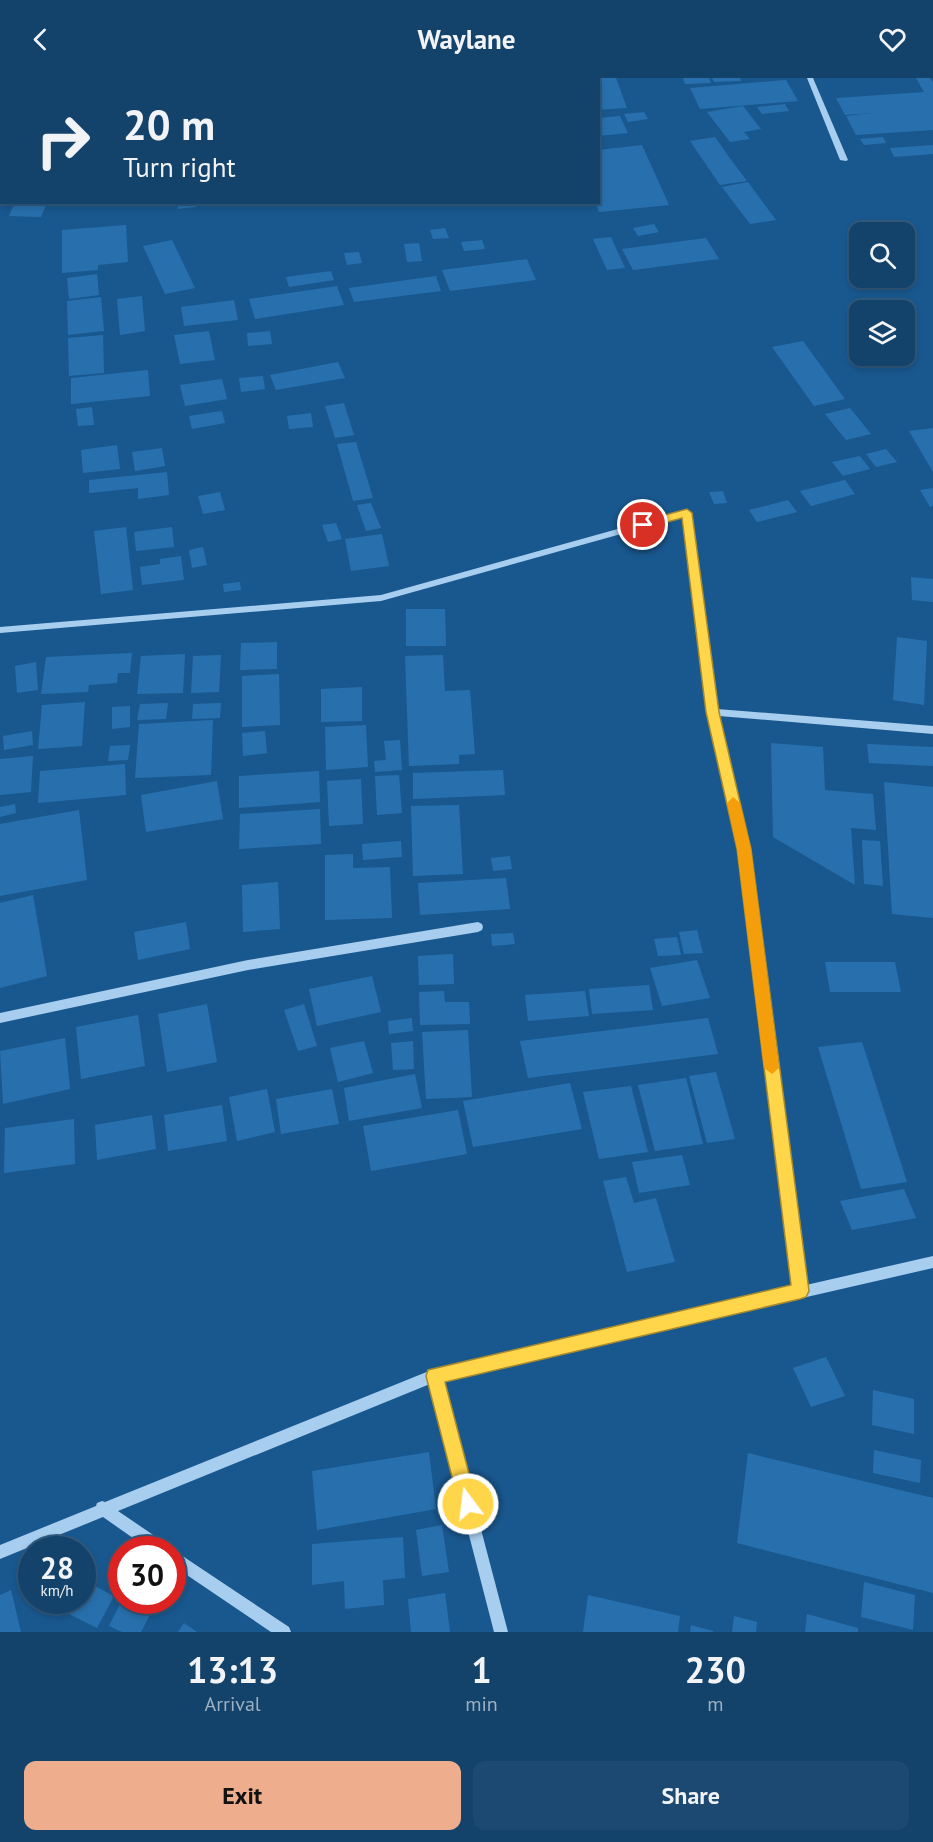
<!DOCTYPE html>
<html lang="en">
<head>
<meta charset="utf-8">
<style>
  body { margin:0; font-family:"PT Sans",sans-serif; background:#1c4971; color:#f1f3f6; height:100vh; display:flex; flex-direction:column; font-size:22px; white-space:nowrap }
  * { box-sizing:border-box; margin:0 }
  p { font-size:20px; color:#9db0c1 }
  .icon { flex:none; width:33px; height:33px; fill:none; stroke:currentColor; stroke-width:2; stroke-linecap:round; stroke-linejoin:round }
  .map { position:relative; height:1554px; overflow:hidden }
  .drawer { display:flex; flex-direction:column; background:#13426b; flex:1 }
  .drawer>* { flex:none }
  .guide { position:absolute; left:0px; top:0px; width:600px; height:126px; box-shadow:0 3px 9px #0003,0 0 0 2px #325b7e; background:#13426b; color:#f1f3f6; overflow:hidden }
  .buttons { position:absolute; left:849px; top:144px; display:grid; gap:12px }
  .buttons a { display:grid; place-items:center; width:66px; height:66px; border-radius:12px; background:#13426b; box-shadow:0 3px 9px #0003,0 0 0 2px #325b7e; font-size:30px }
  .speed { position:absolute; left:18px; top:1458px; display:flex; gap:12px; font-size:30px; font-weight:700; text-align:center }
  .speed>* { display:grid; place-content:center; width:78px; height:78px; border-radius:50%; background:#13426b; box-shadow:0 3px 9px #0003,0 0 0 2px #325b7e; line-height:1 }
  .speed small { font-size:15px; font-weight:400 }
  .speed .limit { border:9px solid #d22; background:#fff; color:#111 }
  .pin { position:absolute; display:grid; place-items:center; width:51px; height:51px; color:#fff; margin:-26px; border:3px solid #fff; border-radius:50%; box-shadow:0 2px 6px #0007 }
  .me { position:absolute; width:66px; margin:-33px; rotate:345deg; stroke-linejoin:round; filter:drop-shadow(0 0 4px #0008) }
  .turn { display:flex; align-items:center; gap:21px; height:126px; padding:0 24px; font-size:27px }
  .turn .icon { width:78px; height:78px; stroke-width:2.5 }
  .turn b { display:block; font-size:42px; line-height:51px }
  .eta { display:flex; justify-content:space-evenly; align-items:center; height:102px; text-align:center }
  .eta b { font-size:36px; font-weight:600; line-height:42px }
  .cta { display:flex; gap:12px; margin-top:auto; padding:12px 24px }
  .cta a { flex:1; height:69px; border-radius:12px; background:#eead8d; color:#111; font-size:24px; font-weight:600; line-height:69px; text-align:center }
  .cta a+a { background:#1c4971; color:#f1f3f6 }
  header { display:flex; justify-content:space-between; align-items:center; height:78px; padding:0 24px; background:#13426b; font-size:27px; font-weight:600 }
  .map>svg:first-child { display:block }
  .building { fill:#2870ad }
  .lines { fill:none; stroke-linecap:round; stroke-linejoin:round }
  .minor { fill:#a7ceef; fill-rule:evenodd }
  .route { fill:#ffd54a; stroke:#a68a30; stroke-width:1.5 }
  .slow { fill:#f59e0b }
</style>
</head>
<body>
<header><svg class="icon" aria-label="back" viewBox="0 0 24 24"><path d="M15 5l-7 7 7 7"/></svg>Waylane<svg class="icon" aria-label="heart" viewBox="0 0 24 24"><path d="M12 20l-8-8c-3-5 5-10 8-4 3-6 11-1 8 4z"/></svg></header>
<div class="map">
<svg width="933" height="1554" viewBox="0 0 933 1554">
  <rect width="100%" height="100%" fill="#19588f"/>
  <g class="building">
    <polygon points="598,0 616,0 627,30 598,32"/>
    <polygon points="683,0 709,0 711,5 685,6"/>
    <polygon points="712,0 740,0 741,3 714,4"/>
    <polygon points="916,0 930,0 933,4 933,52 856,57 846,38 872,35 845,37 836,20 924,14"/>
    <polygon points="786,2 798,23 700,31 690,10"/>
    <polygon points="785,26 789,33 762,36 757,29"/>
    <polygon points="743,28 761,51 744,54 750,61 730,64 707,34"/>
    <polygon points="644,34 648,41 628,44 624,36"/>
    <polygon points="620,38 628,55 598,58 598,40"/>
    <polygon points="715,59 729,79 747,103 720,107 690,63"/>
    <polygon points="883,59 886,65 864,67 860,61"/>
    <polygon points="642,67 669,127 599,134 595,124 598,124 598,72"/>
    <polygon points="933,67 933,76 894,79 890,70"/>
    <polygon points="748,104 776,142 750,146 722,109"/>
    <polygon points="15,124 47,124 41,139 9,138"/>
    <polygon points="177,124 195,124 196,129 178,131"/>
    <polygon points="654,146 659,154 638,158 633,150"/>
    <polygon points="126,147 128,184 98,187 98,192 62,195 62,152"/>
    <polygon points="445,150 449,160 433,161 430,152"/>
    <polygon points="611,159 625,190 607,192 593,161"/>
    <polygon points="706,160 719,181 633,192 622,171"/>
    <polygon points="172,162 195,210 165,216 143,168"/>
    <polygon points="482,162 485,171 464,173 461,164"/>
    <polygon points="419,165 422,183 407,184 404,166"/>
    <polygon points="359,174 362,185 347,187 344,175"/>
    <polygon points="527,181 536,202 450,213 442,192"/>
    <polygon points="331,193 334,202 289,209 286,199"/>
    <polygon points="97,196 99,217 69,221 67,200"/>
    <polygon points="436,198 441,213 354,224 349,210"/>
    <polygon points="337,208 344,227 255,241 249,221"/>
    <polygon points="142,218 145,253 120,257 117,221"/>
    <polygon points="101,219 104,253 68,257 67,223"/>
    <polygon points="234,222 238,242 184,248 181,229"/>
    <polygon points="209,253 215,282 180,286 174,257"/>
    <polygon points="270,253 272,266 248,268 247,255"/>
    <polygon points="103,257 104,295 69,298 68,260"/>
    <polygon points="803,263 845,321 814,328 772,269"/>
    <polygon points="338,284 345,300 276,312 270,297"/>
    <polygon points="148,292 150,318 71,326 71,300"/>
    <polygon points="263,298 265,311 241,314 239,300"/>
    <polygon points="222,301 227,321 185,328 180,307"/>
    <polygon points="344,325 354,357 335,360 325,328"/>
    <polygon points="92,329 94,347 78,348 76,331"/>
    <polygon points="850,330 871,356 846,362 825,336"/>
    <polygon points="222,333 225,345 192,351 189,338"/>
    <polygon points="311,335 313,349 289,351 287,338"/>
    <polygon points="933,350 933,394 909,353"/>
    <polygon points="356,364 373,420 353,423 337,366"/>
    <polygon points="117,367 120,391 83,395 81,372"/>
    <polygon points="162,370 165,388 135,393 132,374"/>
    <polygon points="886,371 897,384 876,389 866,376"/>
    <polygon points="860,378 870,391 843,398 832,384"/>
    <polygon points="167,394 169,417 138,421 138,410 89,415 89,402"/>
    <polygon points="845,402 855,416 811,428 800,413"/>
    <polygon points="933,410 933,428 930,429 920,412"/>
    <polygon points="723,413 727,425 714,426 709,414"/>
    <polygon points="220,414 225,432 203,436 198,418"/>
    <polygon points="788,422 797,434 757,444 749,432"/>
    <polygon points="371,425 381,450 366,453 357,427"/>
    <polygon points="336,445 342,461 328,464 322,447"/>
    <polygon points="126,449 133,512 101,516 94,453"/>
    <polygon points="172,449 174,469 136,473 134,454"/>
    <polygon points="382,456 389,488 351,493 345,461"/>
    <polygon points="203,469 207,487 192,490 189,472"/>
    <polygon points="181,478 184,502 142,507 140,489 160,486 160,481"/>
    <polygon points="911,499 933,501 933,524 912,522"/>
    <polygon points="240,504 241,512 224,514 223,506"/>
    <polygon points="406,531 445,531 446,568 406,568"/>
    <polygon points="897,559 927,563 924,627 893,622"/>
    <polygon points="277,564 277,591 240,592 241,565"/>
    <polygon points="132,575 130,595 118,595 117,605 89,607 88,614 41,616 46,579"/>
    <polygon points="185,576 183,615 137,616 141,578"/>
    <polygon points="221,577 219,614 191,615 193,578"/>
    <polygon points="443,577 445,613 470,612 475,676 459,677 459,686 409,688 405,578"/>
    <polygon points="36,584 38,612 17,615 15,588"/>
    <polygon points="279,596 280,647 242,649 242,598"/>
    <polygon points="362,609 362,643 321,644 321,611"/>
    <polygon points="85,624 82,668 38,671 42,627"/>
    <polygon points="168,625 166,641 137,642 140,626"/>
    <polygon points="221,625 220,640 192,641 193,626"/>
    <polygon points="130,628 130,649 112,651 112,629"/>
    <polygon points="213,642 211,697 135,700 139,646"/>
    <polygon points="366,647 368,689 326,692 325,649"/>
    <polygon points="32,653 33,667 4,672 3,658"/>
    <polygon points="265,653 267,675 243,678 242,655"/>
    <polygon points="400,662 402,692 375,694 374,683 386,682 384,663"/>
    <polygon points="771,665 823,669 825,712 873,716 876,752 851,750 855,807 773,759"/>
    <polygon points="867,666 933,669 933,688 869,685"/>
    <polygon points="130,667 128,682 108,683 110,668"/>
    <polygon points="33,678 31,714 0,717 0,681"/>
    <polygon points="125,686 126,717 38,725 40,693"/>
    <polygon points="503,692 505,717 413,721 413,695"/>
    <polygon points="319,693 320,724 239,730 239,698"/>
    <polygon points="399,697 402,735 377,737 375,698"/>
    <polygon points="361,701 363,746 329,748 327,703"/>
    <polygon points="217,703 223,741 146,754 141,717"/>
    <polygon points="884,704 933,709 933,840 892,836"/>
    <polygon points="15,726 16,735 0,739 0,729"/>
    <polygon points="459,727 463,796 413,798 411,728"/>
    <polygon points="320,731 321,766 239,771 240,736"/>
    <polygon points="79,732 87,802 0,818 0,746"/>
    <polygon points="862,762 880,763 883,808 864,806"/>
    <polygon points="401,763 402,779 363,782 362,766"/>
    <polygon points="353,776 353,790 390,789 392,840 325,842 325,777"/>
    <polygon points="510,778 512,791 493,793 491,780"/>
    <polygon points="506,800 510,831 420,837 418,805"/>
    <polygon points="278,804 280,851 243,854 242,807"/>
    <polygon points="33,817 47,898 0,910 0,825"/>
    <polygon points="186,844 190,871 138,882 134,854"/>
    <polygon points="697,852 703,875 684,876 679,854"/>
    <polygon points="513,855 515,866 492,868 491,856"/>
    <polygon points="677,859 681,877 658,878 654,861"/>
    <polygon points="453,876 454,906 419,907 418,878"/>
    <polygon points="697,882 710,920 662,928 650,890"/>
    <polygon points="825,884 895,884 901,914 830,914"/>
    <polygon points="372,898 381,934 317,948 309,911"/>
    <polygon points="649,907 653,932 592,936 589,911"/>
    <polygon points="444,913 445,924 469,924 470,946 420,947 419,914"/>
    <polygon points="585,913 589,938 528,943 525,917"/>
    <polygon points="207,926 217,984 167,994 158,936"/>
    <polygon points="304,926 317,968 298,973 284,932"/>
    <polygon points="138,937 145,988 81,1001 76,949"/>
    <polygon points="412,940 413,953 389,956 388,943"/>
    <polygon points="708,940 718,976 528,1000 520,963"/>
    <polygon points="468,952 472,1019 426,1021 422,954"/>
    <polygon points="65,960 70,1011 3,1026 0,973"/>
    <polygon points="364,963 373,995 338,1004 330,970"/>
    <polygon points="413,963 414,991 393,992 391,965"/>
    <polygon points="862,964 907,1104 861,1111 818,969"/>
    <polygon points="716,994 735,1061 707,1065 689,998"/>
    <polygon points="415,996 422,1030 349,1043 344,1010"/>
    <polygon points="686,1000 703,1066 655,1073 638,1007"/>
    <polygon points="570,1005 582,1051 473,1069 463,1023"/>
    <polygon points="631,1008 648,1074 599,1081 583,1014"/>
    <polygon points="267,1011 275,1054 237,1063 229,1019"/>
    <polygon points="332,1011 339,1046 281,1056 276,1021"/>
    <polygon points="222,1027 227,1063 168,1073 164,1037"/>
    <polygon points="458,1032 467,1076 371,1093 363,1048"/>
    <polygon points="152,1037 156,1071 97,1082 95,1047"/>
    <polygon points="74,1041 75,1086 4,1095 5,1050"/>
    <polygon points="682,1077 690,1107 639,1115 632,1084"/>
    <polygon points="626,1099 634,1125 656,1120 675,1184 627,1194 603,1103"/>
    <polygon points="904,1111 916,1140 852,1152 840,1123"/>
    <polygon points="826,1279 845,1318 811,1329 793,1290"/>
    <polygon points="873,1312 914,1321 914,1356 872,1347"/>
    <polygon points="874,1372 921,1382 920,1405 873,1395"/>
    <polygon points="429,1374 436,1431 317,1452 312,1393"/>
    <polygon points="748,1375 933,1420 933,1515 737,1465"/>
    <polygon points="442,1447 449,1494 422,1498 416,1452"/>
    <polygon points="403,1459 405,1500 383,1502 384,1527 345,1531 344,1503 312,1507 312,1466"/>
    <polygon points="87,1504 114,1518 97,1550 69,1536 77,1522 82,1522 82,1512"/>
    <polygon points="864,1504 915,1517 913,1552 861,1539"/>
    <polygon points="11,1512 21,1554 0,1554 0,1517"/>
    <polygon points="445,1515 450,1554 411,1554 408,1521"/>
    <polygon points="588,1517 680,1538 678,1554 583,1554"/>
    <polygon points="122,1522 141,1522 154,1529 141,1554 122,1554 109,1548"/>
    <polygon points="807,1536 858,1550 858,1554 805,1554"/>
    <polygon points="734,1538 757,1544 756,1554 732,1554"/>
    <polygon points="184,1545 197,1554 178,1554"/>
    <polygon points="691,1547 713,1553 713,1554 690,1554"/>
  </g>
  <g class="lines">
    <g class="minor">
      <polygon points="807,0 813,0 848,82 846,83 840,82"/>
      <polygon points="686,432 690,435 717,631 933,648 933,656 719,638 749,771 806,1207 933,1178 933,1190 442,1303 508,1554 494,1554 430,1306 118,1433 168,1467 170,1472 150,1472 103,1439 0,1481 0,1467 96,1428 97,1425 102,1423 105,1424 434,1291 793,1210 739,771 708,634 682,439 381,523 0,555 0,549 381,517"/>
      <polygon points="478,844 482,846 483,849 482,852 478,854 248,892 0,945 0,935 248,882"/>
      <polygon points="172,1471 289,1549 291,1554 271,1554 172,1487"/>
    </g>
  </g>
  <polygon class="route" points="687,431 692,435 719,634 751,771 809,1213 806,1219 800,1221 445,1304 477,1426 474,1432 468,1435 462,1432 459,1426 426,1298 428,1292 791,1207 737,771 706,634 682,440 643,451 637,447 639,444"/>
  <polygon class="slow" points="733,719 740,725 751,771 779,990 772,996 764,990 737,771 727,725"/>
</svg>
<div class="buttons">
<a><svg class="icon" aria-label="search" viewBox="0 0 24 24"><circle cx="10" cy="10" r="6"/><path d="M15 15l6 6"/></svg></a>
<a><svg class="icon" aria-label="layers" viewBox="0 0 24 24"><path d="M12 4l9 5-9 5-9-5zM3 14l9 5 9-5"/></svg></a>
</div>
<div class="speed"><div>28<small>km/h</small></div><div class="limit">30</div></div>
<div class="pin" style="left:643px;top:447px;background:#d93025"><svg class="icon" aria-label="arrive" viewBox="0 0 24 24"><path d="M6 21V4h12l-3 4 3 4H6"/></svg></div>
<svg class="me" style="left:468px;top:1426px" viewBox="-20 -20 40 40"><circle r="17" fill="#ffd54a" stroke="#fff" stroke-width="3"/><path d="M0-11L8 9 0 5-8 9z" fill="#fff"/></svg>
<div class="guide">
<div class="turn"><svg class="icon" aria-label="right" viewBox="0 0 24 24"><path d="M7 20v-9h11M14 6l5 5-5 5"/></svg><div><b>20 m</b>Turn right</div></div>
</div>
</div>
<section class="drawer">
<div class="eta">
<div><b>13:13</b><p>Arrival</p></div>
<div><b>1</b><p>min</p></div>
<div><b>230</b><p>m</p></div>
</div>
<div class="cta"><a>Exit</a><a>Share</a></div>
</section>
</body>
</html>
